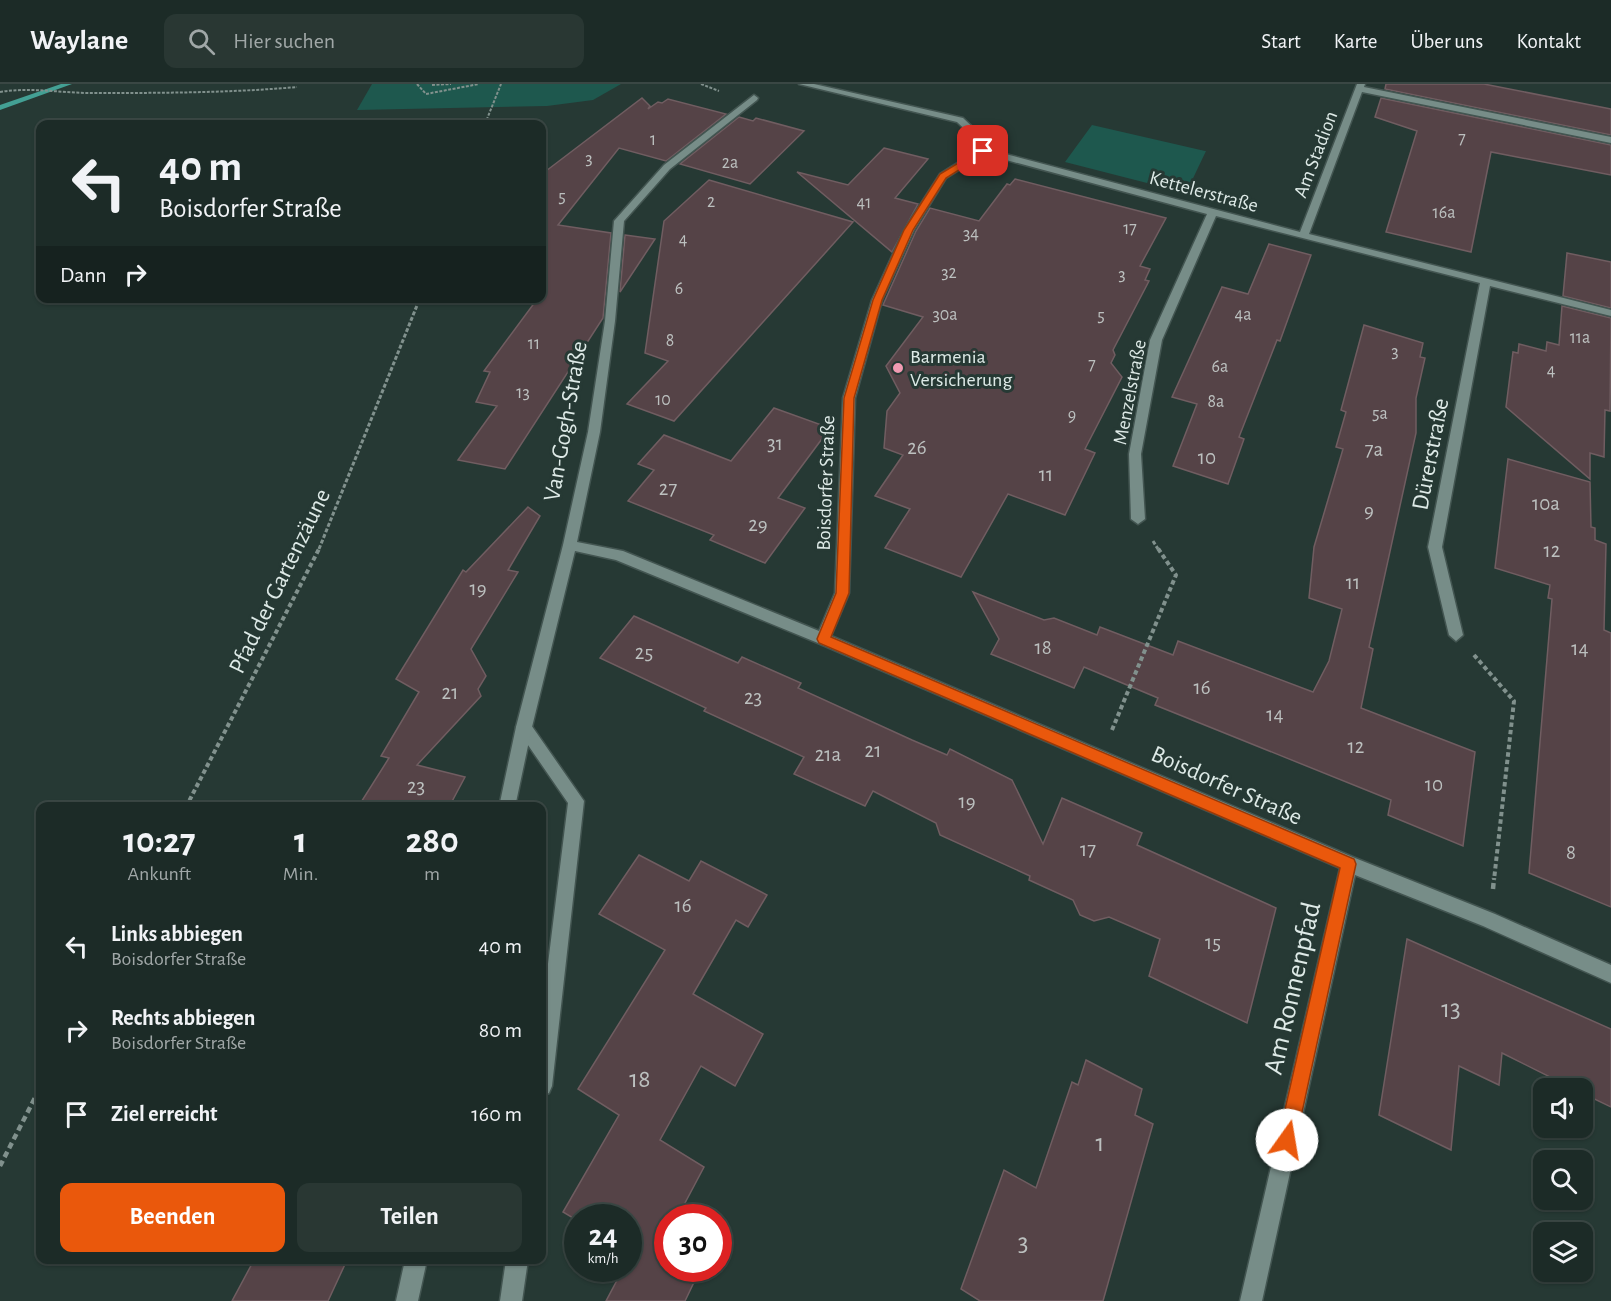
<!DOCTYPE html>
<html lang="de">
<head>
<meta charset="utf-8">
<style>
  body { margin:0; font-family:"Alegreya Sans",sans-serif; background:#293733; color:#f1f3f6; height:100vh; display:flex; flex-direction:column; font-size:22px; white-space:nowrap }
  * { box-sizing:border-box; margin:0 }
  p { font-size:20px; color:#a0a7a7 }
  .icon { flex:none; width:33px; height:33px; fill:none; stroke:currentColor; stroke-width:2; stroke-linecap:round; stroke-linejoin:round }
  .map { position:relative; flex:1; overflow:hidden }
  .details { position:absolute; left:36px; top:718px; width:510px; height:462px; display:flex; flex-direction:column; background:#1c2b27; border-radius:12px; box-shadow:0 2px 4px #0004,0 0 0 2px #3a4744 }
  .details>* { flex:none }
  .guide { position:absolute; left:36px; top:36px; width:510px; height:183px; border-radius:12px; box-shadow:0 2px 4px #0004,0 0 0 2px #3a4744; background:#1c2b27; color:#f1f3f6; overflow:hidden }
  .controls { position:absolute; left:1533px; top:994px; display:grid; gap:12px }
  .controls a { display:grid; place-items:center; width:60px; height:60px; border-radius:12px; background:#1c2b27; box-shadow:0 2px 4px #0004,0 0 0 2px #3a4744; font-size:30px }
  .speed { position:absolute; left:564px; top:1120px; display:flex; gap:12px; font-size:30px; font-weight:700; text-align:center }
  .speed>* { display:grid; place-content:center; width:78px; height:78px; border-radius:50%; background:#1c2b27; box-shadow:0 2px 4px #0004,0 0 0 2px #3a4744; line-height:1 }
  .speed small { font-size:15px; font-weight:400 }
  .speed .limit { border:9px solid #d22; background:#fff; color:#111 }
  .pin { position:absolute; display:grid; place-items:center; width:51px; height:51px; color:#fff; margin:-26px; border-radius:12px; box-shadow:0 3px 9px #0006 }
  .me { position:absolute; width:66px; margin:-33px; rotate:13deg; stroke-linejoin:round; filter:drop-shadow(0 0 4px #0008) }
  .turn { display:flex; align-items:center; gap:21px; height:126px; padding:0 24px; font-size:27px }
  .turn .icon { width:78px; height:78px; stroke-width:2.5 }
  .turn b { display:block; font-size:42px; line-height:51px }
  .then { display:flex; align-items:center; height:57px; padding:0 24px; background:#0003; gap:12px; font-size:22px }
  .eta { display:flex; justify-content:space-evenly; align-items:center; height:102px; text-align:center }
  .eta b { font-size:36px; font-weight:700; line-height:42px }
  .action { display:flex; gap:12px; margin-top:auto; padding:12px 24px }
  .action a { flex:1; height:69px; border-radius:12px; background:#ea580c; color:#fff; font-size:24px; font-weight:700; line-height:69px; text-align:center }
  .action a+a { background:#293733; color:#f1f3f6 }
  ul { padding:0; list-style:none }
  li { display:flex; align-items:center; gap:18px; height:84px; padding:0 24px }
  li div { flex:1 }
  li b { display:block; font-size:22px }
  li em { font-style:normal }
  header { display:flex; align-items:center; gap:36px; box-sizing:border-box; height:84px; padding:0 30px; background:#1c2b27; border-bottom:2px solid #3a4744 }
  header strong { font-size:28px }
  nav { display:flex; gap:33px; margin-inline-start:auto; font-size:21px }
  .search { width:420px; height:54px; background:#293733; display:flex; align-items:center; gap:15px; box-sizing:border-box; padding:0 21px; border-radius:12px; color:#a0a7a7; font-size:22px }
  .map>svg:first-child { display:block }
  .green { fill:#1e584e }
  .lines { fill:none; stroke-linecap:round; stroke-linejoin:round }
  .stream { fill:#43a094; fill-rule:evenodd }
  .building { fill:#554347; stroke:#705d61; stroke-width:1.5 }
  .service-casing { stroke:#435551; stroke-width:3 }
  .minor-casing { stroke:#435551; stroke-width:3 }
  .path-far3 { stroke:#81918d; stroke-width:2; stroke-dasharray:3 1.5; stroke-linecap:butt }
  .path-far2 { stroke:#81918d; stroke-width:3; stroke-dasharray:4 2; stroke-linecap:butt }
  .path-far1 { stroke:#81918d; stroke-width:4; stroke-dasharray:4.5 3; stroke-linecap:butt }
  .path { stroke:#81918d; stroke-width:4.5; stroke-dasharray:6 4; stroke-linecap:butt }
  .service { fill:#778d88; fill-rule:evenodd }
  .minor { fill:#778d88; fill-rule:evenodd }
  .route { fill:#ea580c; stroke:#983908; stroke-width:1.5 }
  .poi-dot { fill:#f19ab2; stroke:#263934; stroke-width:2 }
  .labels { text-anchor:middle; stroke-width:6; stroke-linejoin:round; paint-order:stroke }
  .far-number-label { font-size:18px; fill:#bcc0bf }
  .far-street-label { font-size:20px; fill:#deeae7; stroke:#263934 }
  .far-poi-label { font-size:20px; fill:#deeae7; stroke:#263934; text-anchor:start }
  .number-label { font-size:21px; fill:#bcc0bf }
  .street-label { font-size:24px; fill:#deeae7; stroke:#263934 }
  .near-number-label { font-size:26px; fill:#bcc0bf }
  .near-street-label { font-size:28px; fill:#deeae7; stroke:#263934 }
</style>
</head>
<body>
<header>
<strong>Waylane</strong>
<div class="search"><svg class="icon" aria-label="search" viewBox="0 0 24 24"><circle cx="10" cy="10" r="6"/><path d="M15 15l6 6"/></svg>Hier suchen</div>
<nav><a>Start</a><a>Karte</a><a>Über uns</a><a>Kontakt</a></nav>
</header>
<div class="map">
<svg width="1611" height="1217" viewBox="0 0 1611 1217">
  <rect width="100%" height="100%" fill="#263934"/>
  <g class="green">
    <polygon points="372,0 621,0 593,16 547,22 357,26"/>
    <polygon points="1092,41 1205,67 1206,67 1186,109 1065,78"/>
  </g>
  <g class="lines">
    <polygon class="stream" points="61,0 72,0 0,26 0,21"/>
  </g>
  <g class="building">
    <polygon points="1386,0 1484,0 1611,25 1611,51 1385,5"/>
    <polygon points="642,14 650,22 648,25 658,18 662,19 668,15 726,30 666,77 619,64 558,141 611,149 603,234 505,385 458,376 497,322 476,318 490,288 484,287 538,214 542,214 542,90"/>
    <polygon points="1381,14 1611,61 1611,91 1491,68 1471,168 1386,148 1417,47 1375,33"/>
    <polygon points="739,33 753,37 756,34 804,47 750,100 680,80"/>
    <polygon points="884,64 928,75 895,114 918,120 892,168 797,88 848,101"/>
    <polygon points="1015,95 1166,134 1140,182 1150,185 1145,196 1149,197 1113,266 1115,271 1111,279 1122,293 1085,365 1095,369 1065,431 1008,410 961,493 885,464 910,425 875,412 903,371 884,364 887,327 900,309 886,282 923,233 883,221 916,147 930,124 979,137 1007,100 1010,101"/>
    <polygon points="709,96 853,138 674,337 627,320 668,277 645,269 664,137"/>
    <polygon points="625,151 655,155 620,208"/>
    <polygon points="1269,160 1311,171 1280,257 1277,256 1239,353 1244,355 1228,400 1173,382 1197,320 1172,313 1222,203 1248,210"/>
    <polygon points="1567,169 1611,178 1611,224 1563,212"/>
    <polygon points="1562,222 1611,234 1610,327 1605,326 1604,373 1590,369 1590,395 1506,323 1513,268 1518,269 1519,260 1546,267 1547,258 1559,261"/>
    <polygon points="1364,241 1423,259 1420,273 1425,274 1416,314 1416,349 1369,563 1373,565 1361,624 1475,668 1463,762 1388,731 1391,716 1155,621 1158,614 1084,583 1074,604 991,570 999,555 973,508 1044,536 1054,534 1097,551 1100,543 1173,571 1178,557 1313,608 1329,577 1342,525 1309,514 1314,463 1343,365 1336,363 1346,328 1341,326"/>
    <polygon points="774,324 830,344 778,414 805,424 765,479 710,456 714,451 628,417 654,386 638,380 664,351 731,377"/>
    <polygon points="1508,375 1590,398 1591,443 1595,444 1595,456 1606,460 1604,546 1611,549 1611,823 1529,789 1552,515 1548,514 1550,501 1495,484"/>
    <polygon points="528,423 540,432 508,486 518,488 471,565 486,592 478,605 481,612 417,681 465,693 449,723 358,723 389,674 381,672 419,608 396,595 463,486 466,488"/>
    <polygon points="634,532 738,579 742,573 801,599 798,604 912,656 947,671 950,665 1012,696 1043,760 1062,714 1142,749 1137,761 1276,824 1247,939 1149,892 1160,855 1109,833 1094,837 1080,831 1073,816 1029,796 1030,792 940,751 936,739 873,707 865,722 794,690 804,673 704,627 706,624 600,574"/>
    <polygon points="639,771 689,797 701,777 767,811 748,843 736,836 693,910 763,950 735,1002 701,982 660,1056 704,1083 677,1134 668,1134 668,1153 660,1168 668,1173 668,1185 687,1185 697,1192 685,1217 606,1217 623,1185 628,1185 628,1134 578,1134 578,1137 563,1128 619,1031 578,1005 665,866 599,830"/>
    <polygon points="1407,855 1611,945 1611,1023 1582,1009 1582,1005 1574,1005 1502,969 1499,1001 1459,982 1451,1066 1379,1031"/>
    <polygon points="1086,976 1142,1005 1135,1031 1153,1040 1103,1217 980,1217 961,1205 1004,1086 1036,1104 1072,998 1078,1001"/>
    <polygon points="254,1176 347,1176 328,1217 232,1217"/>
  </g>
  <g class="lines">
    <defs>
      <g id="service">
        <polygon points="524,636 529,638 584,717 552,1002 549,1009 542,1012 542,928 568,719 519,648 516,643 519,638"/>
        <polygon points="506,1176 528,1176 522,1217 500,1217"/>
      </g>
      <g id="minor">
        <polygon points="799,0 814,0 963,34 981,51 987,65 1300,148 1357,0 1365,0 1364,3 1611,53 1611,59 1362,8 1309,150 1611,226 1611,232 1490,202 1442,463 1463,551 1456,557 1449,551 1428,463 1480,199 1216,132 1162,256 1141,370 1145,435 1138,440 1131,435 1129,370 1150,256 1207,130 984,70 946,94 914,146 882,216 855,314 849,509 831,552 1355,774 1495,830 1611,881 1611,899 1483,842 1355,791 1262,1217 1240,1217 1340,784 818,559 616,476 575,467 532,643 515,723 499,723 516,643 563,461 588,348 605,237 614,137 664,81 754,11 758,14 757,16 670,85 624,137 615,237 600,348 577,458 623,467 819,547 835,509 843,314 872,216 904,146 940,90 978,66 974,54 957,38"/>
        <polygon points="405,1176 427,1176 418,1217 396,1217"/>
      </g>
    </defs>
    <use href="#service" class="service-casing"/>
    <use href="#minor" class="minor-casing"/>
    <g class="path-far3">
      <polyline points="417,0 426,10 479,0"/>
      <polyline points="701,0 719,7"/>
      <polyline points="432,1 451,0"/>
      <path d="M0 8C31 3 61 9 91 9 160 9 228 9 297 3"/>
      <polyline points="485,40 501,0"/>
    </g>
    <g class="path-far2">
      <polyline points="1153,457 1158,465"/>
      <polyline points="319,465 420,214"/>
    </g>
    <g class="path-far1">
      <polyline points="1474,571 1514,617 1494,796"/>
      <polyline points="1112,646 1176,491 1157,463"/>
      <polyline points="186,723 320,463"/>
    </g>
    <g class="path">
      <polyline points="1493,805 1494,794"/>
      <polyline points="0,1082 40,1004"/>
    </g>
    <use href="#service" class="service"/>
    <use href="#minor" class="minor"/>
  </g>
  <polygon class="route" points="983,64 986,69 946,94 913,146 882,216 854,314 849,509 831,553 1354,775 1356,780 1296,1056 1293,1062 1287,1065 1280,1062 1278,1056 1340,784 819,559 817,555 836,509 844,314 873,216 904,146 940,90"/>
  <circle class="poi-dot" cx="898" cy="284" r="6"/>
  <g class="labels">
    <g class="far-number-label">
      <text x="1462" y="60">7</text>
      <text x="653" y="61">1</text>
      <text x="589" y="80">3</text>
      <text x="730" y="84">2a</text>
      <text x="562" y="118">5</text>
      <text x="711" y="123">2</text>
      <text x="864" y="124">41</text>
      <text x="1444" y="134">16a</text>
      <text x="1130" y="150">17</text>
      <text x="971" y="155">34</text>
      <text x="683" y="161">4</text>
      <text x="949" y="194">32</text>
      <text x="1122" y="196">3</text>
      <text x="679" y="210">6</text>
      <text x="945" y="236">30a</text>
      <text x="1243" y="236">4a</text>
      <text x="1101" y="237">5</text>
      <text x="1580" y="259">11a</text>
      <text x="670" y="262">8</text>
      <text x="534" y="265">11</text>
      <text x="1395" y="273">3</text>
      <text x="1092" y="286">7</text>
      <text x="1220" y="288">6a</text>
      <text x="1551" y="292">4</text>
      <text x="523" y="314">13</text>
      <text x="663" y="321">10</text>
      <text x="1216" y="323">8a</text>
      <text x="1380" y="335">5a</text>
      <text x="1072" y="337">9</text>
    </g>
    <g class="far-street-label">
      <text transform="translate(1315 70) rotate(-69)" y="7">Am Stadion</text>
      <text transform="translate(1204 107) rotate(15)" y="7">Kettelerstraße</text>
      <text transform="translate(1129 308) rotate(-79)" y="7">Menzelstraße</text>
      <text transform="translate(825 399) rotate(-88)" y="7">Boisdorfer Straße</text>
    </g>
    <g class="far-poi-label">
      <text x="910" y="279">Barmenia<tspan x="910" dy="23">Versicherung</tspan></text>
    </g>
    <g class="number-label">
      <text x="775" y="366">31</text>
      <text x="917" y="370">26</text>
      <text x="1374" y="372">7a</text>
      <text x="1207" y="380">10</text>
      <text x="1046" y="397">11</text>
      <text x="668" y="411">27</text>
      <text x="1546" y="426">10a</text>
      <text x="1369" y="433">9</text>
      <text x="758" y="447">29</text>
      <text x="1552" y="473">12</text>
      <text x="1353" y="505">11</text>
      <text x="478" y="511">19</text>
      <text x="1043" y="570">18</text>
      <text x="1580" y="571">14</text>
      <text x="644" y="575">25</text>
      <text x="1202" y="610">16</text>
      <text x="450" y="615">21</text>
      <text x="753" y="620">23</text>
      <text x="1275" y="637">14</text>
      <text x="1356" y="669">12</text>
      <text x="873" y="673">21</text>
      <text x="828" y="677">21a</text>
      <text x="1434" y="707">10</text>
      <text x="416" y="709">23</text>
      <text x="967" y="724">19</text>
      <text x="1088" y="772">17</text>
      <text x="1571" y="775">8</text>
      <text x="683" y="828">16</text>
      <text x="1213" y="865">15</text>
    </g>
    <g class="street-label">
      <text transform="translate(565 337) rotate(-80)" y="8">Van-Gogh-Straße</text>
      <text transform="translate(1430 370) rotate(-79)" y="8">Dürerstraße</text>
      <text transform="translate(279 497) rotate(-64)" y="8">Pfad der Gartenzäune</text>
      <text transform="translate(1227 701) rotate(24)" y="8">Boisdorfer Straße</text>
    </g>
    <g class="near-number-label">
      <text x="1451" y="933">13</text>
      <text x="640" y="1003">18</text>
      <text x="1100" y="1067">1</text>
      <text x="1023" y="1167">3</text>
    </g>
    <g class="near-street-label">
      <text transform="translate(1291 904) rotate(-77)" y="10">Am Ronnenpfad</text>
    </g>
  </g>
</svg>
<div class="controls">
<a><svg class="icon" aria-label="sound" viewBox="0 0 24 24"><path d="M4 9h4l5-4v14l-5-4H4zM17 9q2 3 0 6"/></svg></a>
<a><svg class="icon" aria-label="search" viewBox="0 0 24 24"><circle cx="10" cy="10" r="6"/><path d="M15 15l6 6"/></svg></a>
<a><svg class="icon" aria-label="layers" viewBox="0 0 24 24"><path d="M12 4l9 5-9 5-9-5zM3 14l9 5 9-5"/></svg></a>
</div>
<div class="speed"><div>24<small>km/h</small></div><div class="limit">30</div></div>
<div class="pin" style="left:983px;top:67px;background:#d93025"><svg class="icon" aria-label="arrive" viewBox="0 0 24 24"><path d="M6 21V4h12l-3 4 3 4H6"/></svg></div>
<svg class="me" style="left:1287px;top:1056px" viewBox="-20 -20 40 40"><circle r="19" fill="#fff"/><path d="M0-13L10 11 0 6-10 11z" fill="#ea580c"/></svg>
<div class="guide">
<div class="turn"><svg class="icon" aria-label="left" viewBox="0 0 24 24"><path d="M17 20v-9H6M10 6l-5 5 5 5"/></svg><div><b>40 m</b>Boisdorfer Straße</div></div>
<div class="then">Dann<svg class="icon" aria-label="right" viewBox="0 0 24 24"><path d="M7 20v-9h11M14 6l5 5-5 5"/></svg></div>
</div>
<section class="details">
<div class="eta">
<div><b>10:27</b><p>Ankunft</p></div>
<div><b>1</b><p>Min.</p></div>
<div><b>280</b><p>m</p></div>
</div>
<ul>
<li><svg class="icon" aria-label="left" viewBox="0 0 24 24"><path d="M17 20v-9H6M10 6l-5 5 5 5"/></svg><div><b>Links abbiegen</b><p>Boisdorfer Straße</p></div><em>40 m</em></li>
<li><svg class="icon" aria-label="right" viewBox="0 0 24 24"><path d="M7 20v-9h11M14 6l5 5-5 5"/></svg><div><b>Rechts abbiegen</b><p>Boisdorfer Straße</p></div><em>80 m</em></li>
<li><svg class="icon" aria-label="arrive" viewBox="0 0 24 24"><path d="M6 21V4h12l-3 4 3 4H6"/></svg><div><b>Ziel erreicht</b></div><em>160 m</em></li>
</ul>
<div class="action"><a>Beenden</a><a>Teilen</a></div>
</section>
</div>
</body>
</html>
